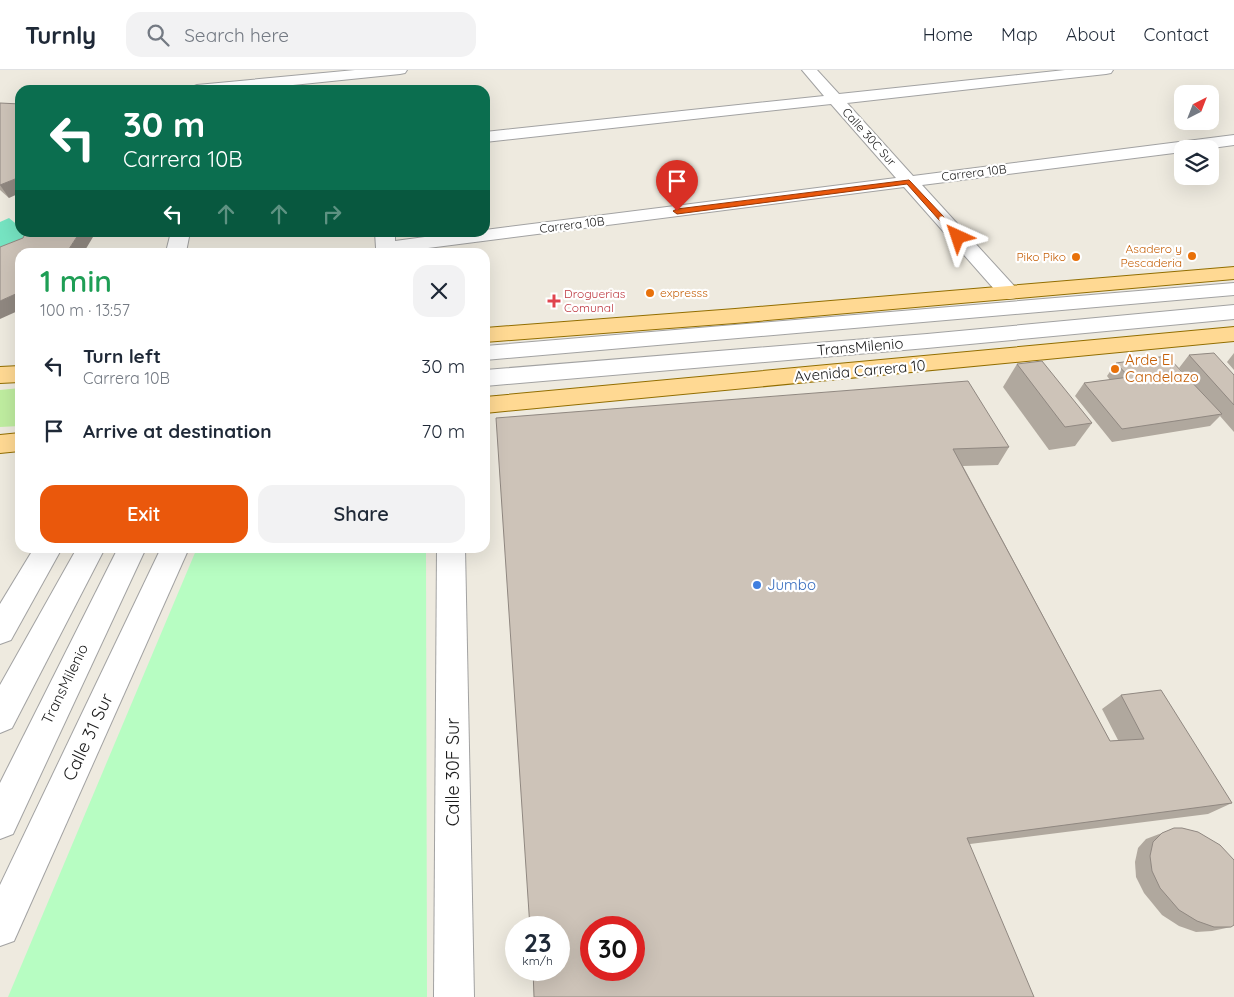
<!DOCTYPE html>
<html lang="en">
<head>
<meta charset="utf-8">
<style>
  body { margin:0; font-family:Quicksand,sans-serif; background:#f2f2f3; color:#1f2937; height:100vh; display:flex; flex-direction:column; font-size:19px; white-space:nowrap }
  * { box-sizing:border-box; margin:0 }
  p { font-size:16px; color:#747a83 }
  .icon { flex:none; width:28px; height:28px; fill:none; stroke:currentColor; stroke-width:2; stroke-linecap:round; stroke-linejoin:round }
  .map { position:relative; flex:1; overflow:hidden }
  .panel { position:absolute; left:15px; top:178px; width:475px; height:305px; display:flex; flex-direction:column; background:#fff; border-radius:15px; box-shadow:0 5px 20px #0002 }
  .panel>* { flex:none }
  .top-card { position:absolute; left:15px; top:15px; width:475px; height:152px; border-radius:15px; box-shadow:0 5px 20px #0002; background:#0b6e4f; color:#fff; overflow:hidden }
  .needle { width:32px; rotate:42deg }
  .fabs { position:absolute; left:1174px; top:15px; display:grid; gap:10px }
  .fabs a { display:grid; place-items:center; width:45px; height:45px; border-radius:10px; background:#fff; box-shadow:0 5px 20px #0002; font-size:25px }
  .speed { position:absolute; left:505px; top:846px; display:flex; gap:10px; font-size:25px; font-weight:700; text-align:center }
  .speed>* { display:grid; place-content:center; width:65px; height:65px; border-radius:50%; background:#fff; box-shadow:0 5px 20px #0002; line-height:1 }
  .speed small { font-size:12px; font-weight:400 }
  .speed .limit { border:8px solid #d22; background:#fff; color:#111 }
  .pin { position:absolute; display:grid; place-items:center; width:42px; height:42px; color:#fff; margin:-51px -21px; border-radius:50% 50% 50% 0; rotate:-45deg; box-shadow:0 0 5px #0007 }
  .pin .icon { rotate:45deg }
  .me { position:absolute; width:55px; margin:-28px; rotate:318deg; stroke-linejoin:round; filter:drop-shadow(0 0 4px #0008) }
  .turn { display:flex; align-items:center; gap:18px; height:105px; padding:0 25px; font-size:22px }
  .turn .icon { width:65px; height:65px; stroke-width:2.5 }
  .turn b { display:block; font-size:35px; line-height:42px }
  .lanes { display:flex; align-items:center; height:48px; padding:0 25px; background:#0003; justify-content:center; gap:25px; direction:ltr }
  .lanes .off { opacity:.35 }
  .round { display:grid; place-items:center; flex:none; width:52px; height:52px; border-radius:15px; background:#f2f2f3 }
  .head { display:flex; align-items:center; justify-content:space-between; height:85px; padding:0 25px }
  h1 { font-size:30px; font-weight:600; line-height:38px; color:#1e9e55 }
  .primary-button { display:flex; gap:10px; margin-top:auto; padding:10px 25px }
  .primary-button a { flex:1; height:58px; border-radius:15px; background:#ea580c; color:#fff; font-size:20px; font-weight:600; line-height:58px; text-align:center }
  .primary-button a+a { background:#f2f2f3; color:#1f2937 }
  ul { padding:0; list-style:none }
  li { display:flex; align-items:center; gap:15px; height:65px; padding:0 25px }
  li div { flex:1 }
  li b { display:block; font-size:19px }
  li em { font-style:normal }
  header { display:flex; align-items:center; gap:30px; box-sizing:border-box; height:70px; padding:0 25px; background:#fff; border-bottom:1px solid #e0e1e3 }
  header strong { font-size:24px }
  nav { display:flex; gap:28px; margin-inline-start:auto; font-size:18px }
  .search { width:350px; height:45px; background:#f2f2f3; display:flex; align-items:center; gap:12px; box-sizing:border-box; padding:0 18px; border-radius:15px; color:#747a83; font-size:19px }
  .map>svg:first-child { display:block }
  .grass { fill:#bfeda0 }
  .park { fill:#b7fdc2 }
  .pitch { fill:#76e4c2 }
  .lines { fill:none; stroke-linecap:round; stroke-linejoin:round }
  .minor-casing { stroke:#a2a2a2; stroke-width:2 }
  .major-casing { stroke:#926e00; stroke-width:2 }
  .minor { fill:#fff; fill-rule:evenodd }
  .major { fill:#ffd993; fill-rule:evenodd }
  .wall { fill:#b0a89e }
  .shaded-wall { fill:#908881 }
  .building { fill:#cdc3b8; stroke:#908881; fill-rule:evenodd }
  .route { fill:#ea580c; stroke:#983908 }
  .food-dot { fill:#e8710a; stroke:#fff; stroke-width:2 }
  .health-dot { fill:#e0444e; stroke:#fff; stroke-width:2 }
  .shop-dot { fill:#3f7fe0; stroke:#fff; stroke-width:2 }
  .labels { text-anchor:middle; stroke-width:4.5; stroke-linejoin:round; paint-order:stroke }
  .far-street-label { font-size:12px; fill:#1b1b1b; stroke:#fff }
  .far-food-label { font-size:12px; fill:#c56008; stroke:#fff; text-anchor:end }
  .far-health-label { font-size:12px; fill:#be3a42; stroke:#fff; text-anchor:start }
  .street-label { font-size:15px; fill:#1b1b1b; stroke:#fff }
  .food-label { font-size:15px; fill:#c56008; stroke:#fff; text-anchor:start }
  .shop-label { font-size:15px; fill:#366cbe; stroke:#fff; text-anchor:start }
  .near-street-label { font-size:18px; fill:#1b1b1b; stroke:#fff }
</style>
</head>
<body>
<header>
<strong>Turnly</strong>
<div class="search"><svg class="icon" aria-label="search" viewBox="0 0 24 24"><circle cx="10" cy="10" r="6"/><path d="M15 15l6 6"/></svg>Search here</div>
<nav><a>Home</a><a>Map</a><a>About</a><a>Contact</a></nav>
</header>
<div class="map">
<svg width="1234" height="927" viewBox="0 0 1234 927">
  <rect width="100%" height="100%" fill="#eeeadf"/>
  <polygon class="grass" points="20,318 20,356 0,357 0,320"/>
  <polygon class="park" points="197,478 426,478 427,927 8,927"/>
  <polygon class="pitch" points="9,148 20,157 20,162 26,163 32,168 0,182 0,152"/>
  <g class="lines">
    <defs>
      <g id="minor">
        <polygon points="355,0 407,0 405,3 400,4 243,20 189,20 192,17 197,15"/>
        <polygon points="802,0 817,0 839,24 1065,0 1113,0 1111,3 1106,4 847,33 913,106 1234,65 1234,75 1205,79 1182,79 1182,82 922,115 1016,218 1019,223 1016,228 1009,229 1002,228 904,117 397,182 380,182 376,178 375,162 395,162 395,171 462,162 485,162 485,160 896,108 831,34 485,72 485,62 824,26"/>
        <polygon points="171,162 190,162 186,182 166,182"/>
        <polygon points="1234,213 1234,225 485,290 485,276"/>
        <polygon points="1234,235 1234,249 927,278 485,316 485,300 927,264"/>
        <polygon points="34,478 62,478 11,570 0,574 0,534"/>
        <polygon points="77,478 105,478 12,658 0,663 0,615"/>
        <polygon points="118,478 146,478 13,764 0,769 0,713"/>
        <polygon points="161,478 189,478 14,871 0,876 0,815"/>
        <polygon points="437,478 465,478 474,927 434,927"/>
      </g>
      <g id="major">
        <polygon points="1234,197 1234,209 735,253 485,272 485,258 735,239"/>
        <polygon points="1234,257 1234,271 485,343 485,327"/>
        <polygon points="20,296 20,312 0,313 0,297"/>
        <polygon points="20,363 20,381 0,383 0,365"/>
      </g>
    </defs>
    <use href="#minor" class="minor-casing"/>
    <use href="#major" class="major-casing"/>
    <use href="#minor" class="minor"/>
    <use href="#major" class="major"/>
  </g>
  <g class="wall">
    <polygon points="0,33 9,128 0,120"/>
    <polygon points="1234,283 1234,300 1227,292"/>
    <polygon points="1189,285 1234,305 1234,362 1220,346 1210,356 1112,372 1075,326 1084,313 1110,310 1107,306 1116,293 1187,307 1179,298"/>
    <polygon points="1017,294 1092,353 1075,376 1049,380 1003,317"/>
    <polygon points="496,348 1009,377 998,395 963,396 1110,671 1118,670 1102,639 1121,625 1232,733 1208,744 970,774"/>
    <polygon points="1162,763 1231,857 1212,861 1196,862 1179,856 1162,845 1144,823 1136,807 1135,792 1138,778 1146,769"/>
  </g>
  <g class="shaded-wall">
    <polygon points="20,107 20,123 9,128 0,115"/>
    <polygon points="80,162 96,162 84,182 67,182"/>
    <polygon points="20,222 20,240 0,249 0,231"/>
  </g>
  <g class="building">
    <polygon points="0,33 20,34 20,107 0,115"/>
    <polygon points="26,162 80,162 67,182 20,182 20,213 17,214 20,217 20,222 0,231 0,177 23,168"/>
    <polygon points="1214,283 1234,305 1234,335 1189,285"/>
    <polygon points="1167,286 1222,344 1122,359 1084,313 1129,307 1116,293"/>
    <polygon points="1042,291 1092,353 1065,357 1017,294"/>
    <path d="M968 311 1009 377 953 379 1110 671 1144 669 1121 625 1161 620 1232 733 967 768 1034 927H534L533 900H559V858H530L496 348ZM591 858H634V900H591Z"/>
    <polygon points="1174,758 1182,758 1198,762 1220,775 1234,790 1234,855 1231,857 1214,857 1197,851 1179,840 1160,818 1152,801 1150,786 1153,772 1162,763"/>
  </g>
  <polygon class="route" points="909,110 961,165 961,169 956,169 907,114 677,144 673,141 677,139"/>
  <g class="food-dot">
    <circle cx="1192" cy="186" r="5"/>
    <circle cx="1076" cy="187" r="5"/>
    <circle cx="650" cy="223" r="5"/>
    <circle cx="1115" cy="299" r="5"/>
  </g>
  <path class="health-dot" d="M551.5 223.5h5v5h5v5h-5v5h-5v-5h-5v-5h5z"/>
  <circle class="shop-dot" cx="757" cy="515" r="5"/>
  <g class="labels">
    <g class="far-street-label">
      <text transform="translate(869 67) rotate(48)" y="4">Calle 30C Sur</text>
      <text transform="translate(974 103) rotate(-7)" y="4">Carrera 10B</text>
      <text transform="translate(572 155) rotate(-7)" y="4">Carrera 10B</text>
    </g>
    <g class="far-food-label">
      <text x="1182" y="183">Asadero y<tspan x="1182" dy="14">Pescaderia</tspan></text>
      <text x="1066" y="191">Piko Piko</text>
      <text x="660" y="227" text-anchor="start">expresss</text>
    </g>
    <g class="far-health-label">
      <text x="564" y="228">Droguerias<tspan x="564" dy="14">Comunal</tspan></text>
    </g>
    <g class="street-label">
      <text transform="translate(860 277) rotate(-5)" y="5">TransMilenio</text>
      <text transform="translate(860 301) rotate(-5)" y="5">Avenida Carrera 10</text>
      <text transform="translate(65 614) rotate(-64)" y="5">TransMilenio</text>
    </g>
    <g class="food-label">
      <text x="1125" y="295">Arde El<tspan x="1125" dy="17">Candelazo</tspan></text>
    </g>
    <g class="shop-label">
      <text x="767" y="520">Jumbo</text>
    </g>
    <g class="near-street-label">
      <text transform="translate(88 667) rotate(-65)" y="6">Calle 31 Sur</text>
      <text transform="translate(453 702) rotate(-90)" y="6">Calle 30F Sur</text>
    </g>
  </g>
</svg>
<div class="fabs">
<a><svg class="needle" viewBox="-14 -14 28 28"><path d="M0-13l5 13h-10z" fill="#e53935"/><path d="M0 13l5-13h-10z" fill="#747a83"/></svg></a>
<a><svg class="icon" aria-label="layers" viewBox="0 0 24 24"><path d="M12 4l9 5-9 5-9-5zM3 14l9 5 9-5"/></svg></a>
</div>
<div class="speed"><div>23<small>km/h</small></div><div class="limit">30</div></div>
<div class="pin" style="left:677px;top:141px;background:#d93025"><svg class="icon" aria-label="arrive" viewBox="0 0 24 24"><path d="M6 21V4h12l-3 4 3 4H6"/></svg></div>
<svg class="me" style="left:958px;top:167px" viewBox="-20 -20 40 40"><path d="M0-17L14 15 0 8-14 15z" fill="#ea580c" stroke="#fff" stroke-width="4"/></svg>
<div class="top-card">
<div class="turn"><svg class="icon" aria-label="left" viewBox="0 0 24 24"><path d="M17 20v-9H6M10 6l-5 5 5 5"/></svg><div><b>30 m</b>Carrera 10B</div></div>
<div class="lanes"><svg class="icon" aria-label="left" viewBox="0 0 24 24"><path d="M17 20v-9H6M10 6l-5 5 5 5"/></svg><svg class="icon off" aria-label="ahead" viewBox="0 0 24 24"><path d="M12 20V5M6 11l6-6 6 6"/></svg><svg class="icon off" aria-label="ahead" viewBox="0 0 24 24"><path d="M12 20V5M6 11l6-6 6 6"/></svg><svg class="icon off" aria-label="right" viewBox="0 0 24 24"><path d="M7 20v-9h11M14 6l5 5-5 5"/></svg></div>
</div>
<section class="panel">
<div class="head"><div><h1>1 min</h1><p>100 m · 13:57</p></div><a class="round"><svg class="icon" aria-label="close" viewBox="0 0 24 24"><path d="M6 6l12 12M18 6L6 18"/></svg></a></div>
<ul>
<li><svg class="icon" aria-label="left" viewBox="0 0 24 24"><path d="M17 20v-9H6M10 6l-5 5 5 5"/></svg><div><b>Turn left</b><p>Carrera 10B</p></div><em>30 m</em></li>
<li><svg class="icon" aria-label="arrive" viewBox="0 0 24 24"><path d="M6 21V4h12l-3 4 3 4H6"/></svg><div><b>Arrive at destination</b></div><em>70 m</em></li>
</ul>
<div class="primary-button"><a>Exit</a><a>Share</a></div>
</section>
</div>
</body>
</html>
